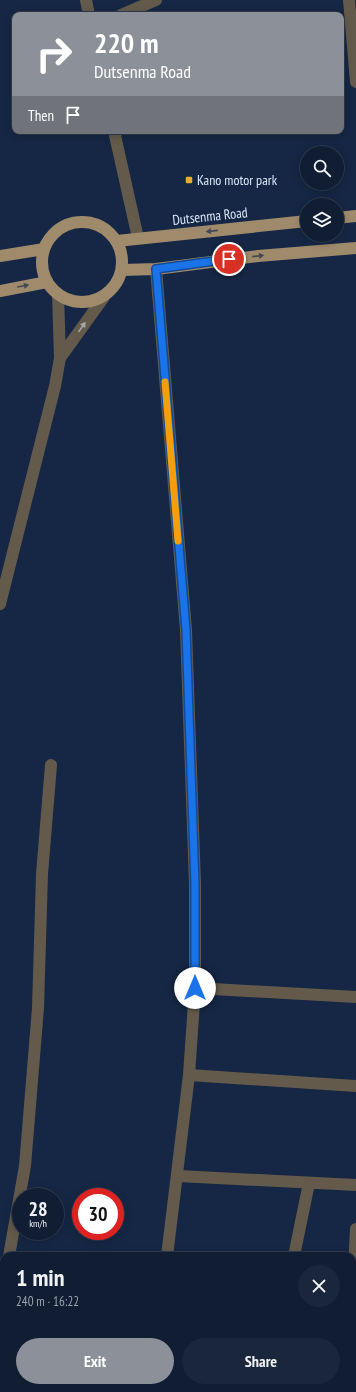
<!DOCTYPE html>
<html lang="en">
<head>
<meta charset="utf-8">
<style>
  body { margin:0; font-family:"PT Sans Narrow",sans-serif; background:#19263b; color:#f1f3f6; height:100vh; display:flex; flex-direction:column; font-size:15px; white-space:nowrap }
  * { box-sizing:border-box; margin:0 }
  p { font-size:13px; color:#9ca2ac }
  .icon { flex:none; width:22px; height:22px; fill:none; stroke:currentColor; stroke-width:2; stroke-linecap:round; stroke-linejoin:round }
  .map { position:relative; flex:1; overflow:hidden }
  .panel { position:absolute; left:0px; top:1252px; width:356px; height:140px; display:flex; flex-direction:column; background:#101d33; border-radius:12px 12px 0 0; box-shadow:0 2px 10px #0003,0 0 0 1px #303b4e }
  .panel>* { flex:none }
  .top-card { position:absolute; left:12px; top:12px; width:332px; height:122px; border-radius:8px; box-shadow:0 2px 10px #0003,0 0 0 1px #303b4e; background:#8c9099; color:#fff; overflow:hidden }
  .controls { position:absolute; left:300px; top:146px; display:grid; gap:8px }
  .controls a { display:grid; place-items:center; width:44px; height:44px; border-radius:50%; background:#101d33; box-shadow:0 2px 10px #0003,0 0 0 1px #303b4e; font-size:20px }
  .speed { position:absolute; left:12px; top:1188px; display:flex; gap:8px; font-size:20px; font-weight:700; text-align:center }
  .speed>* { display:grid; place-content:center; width:52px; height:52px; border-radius:50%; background:#101d33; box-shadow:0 2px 10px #0003,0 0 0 1px #303b4e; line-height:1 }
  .speed small { font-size:10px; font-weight:400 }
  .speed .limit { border:6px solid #d22; background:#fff; color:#111 }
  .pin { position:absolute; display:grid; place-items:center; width:34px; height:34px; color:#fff; margin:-17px; border:2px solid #fff; border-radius:50%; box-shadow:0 1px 4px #0007 }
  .me { position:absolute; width:44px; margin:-22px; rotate:0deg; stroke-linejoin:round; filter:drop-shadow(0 0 3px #0008) }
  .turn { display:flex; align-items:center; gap:14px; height:84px; padding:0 16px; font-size:18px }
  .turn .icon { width:52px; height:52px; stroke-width:2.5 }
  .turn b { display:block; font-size:28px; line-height:34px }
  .then { display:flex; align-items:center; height:38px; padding:0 16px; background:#0003; gap:8px; font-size:15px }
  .round { display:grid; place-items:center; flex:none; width:42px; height:42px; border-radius:21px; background:#19263b }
  .head { display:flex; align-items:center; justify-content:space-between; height:68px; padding:0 16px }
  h1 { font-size:24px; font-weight:600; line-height:30px }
  .action { display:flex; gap:8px; margin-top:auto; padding:8px 16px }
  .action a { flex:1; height:46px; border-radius:24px; background:#8c9099; color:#fff; font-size:16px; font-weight:600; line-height:46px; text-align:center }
  .action a+a { background:#19263b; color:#f1f3f6 }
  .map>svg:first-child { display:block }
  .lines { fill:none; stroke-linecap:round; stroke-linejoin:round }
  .minor { stroke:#635a4b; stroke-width:12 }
  .major { stroke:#9f8b6c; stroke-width:12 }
  .oneway { fill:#454a52 }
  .oneway2 { fill:#a4a7ab }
  .route-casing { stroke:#114b97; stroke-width:10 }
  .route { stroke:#1a73e8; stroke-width:7 }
  .slow { stroke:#f59e0b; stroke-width:7 }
  .poi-dot { fill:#e7ac36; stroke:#152744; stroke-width:1.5 }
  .labels { text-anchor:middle; stroke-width:4; stroke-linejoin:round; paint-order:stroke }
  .poi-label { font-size:14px; fill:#dae6f9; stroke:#152744; text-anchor:start }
  .street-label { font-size:14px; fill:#dae6f9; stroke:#152744 }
</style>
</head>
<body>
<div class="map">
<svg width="356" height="1392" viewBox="0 0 356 1392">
  <rect width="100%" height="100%" fill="#152744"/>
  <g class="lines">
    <g class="minor">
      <polyline points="86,0 89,15"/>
      <polyline points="349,0 356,82"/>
      <polyline points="121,15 156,0"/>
      <polyline points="114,131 138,238"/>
      <polyline points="156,269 186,630 195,884 195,988 189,1075 167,1256"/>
      <polyline points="60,358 104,297"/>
      <polyline points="0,604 55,386 60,358 58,294"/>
      <polyline points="195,988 356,997"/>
      <polyline points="189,1075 356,1086"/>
      <polyline points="178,1176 356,1185"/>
      <polyline points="9,1256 25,1166 38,1008 42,874 51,765"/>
      <polyline points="294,1256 309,1183"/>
      <polyline points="352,1307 356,1229"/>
      <polyline points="0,1312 4,1288"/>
      <polyline points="0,1346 4,1348"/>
      <polyline points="106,1388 116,1392"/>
      <polyline points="150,1392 151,1388"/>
      <polyline points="267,1392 268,1388"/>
      <polyline points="348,1392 348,1388"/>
    </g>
    <g class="major">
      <polyline points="337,218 356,216"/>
      <circle cx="82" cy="262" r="40"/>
      <polyline points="117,241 307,221"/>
      <polyline points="0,256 44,249"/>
      <polyline points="122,270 156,269 258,256 356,248"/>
      <polyline points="0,291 47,282"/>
    </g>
  </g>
  <defs><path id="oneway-solid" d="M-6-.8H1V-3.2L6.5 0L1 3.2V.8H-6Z"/></defs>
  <g class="oneway">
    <use href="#oneway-solid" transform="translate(212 231) rotate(174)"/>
    <use href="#oneway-solid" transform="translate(258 256) rotate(-6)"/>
    <use href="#oneway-solid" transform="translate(23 286) rotate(-10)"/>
  </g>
  <use class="oneway2" href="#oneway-solid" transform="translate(82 327) rotate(-55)"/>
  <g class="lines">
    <defs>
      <polyline id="route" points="195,988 195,884 186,630 156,269 229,259"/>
    </defs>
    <use href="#route" class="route-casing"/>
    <use href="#route" class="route"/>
    <polyline class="slow" points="165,382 178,541"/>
  </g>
  <rect class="poi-dot" x="185" y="176" width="8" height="8" rx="2"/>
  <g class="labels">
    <g class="poi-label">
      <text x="197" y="185">Kano motor park</text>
    </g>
    <g class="street-label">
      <text transform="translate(210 216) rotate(-6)" y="5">Dutsenma Road</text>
    </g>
  </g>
</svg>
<div class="controls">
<a><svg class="icon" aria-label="search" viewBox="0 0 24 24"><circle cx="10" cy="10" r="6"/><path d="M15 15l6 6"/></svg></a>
<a><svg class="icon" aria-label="layers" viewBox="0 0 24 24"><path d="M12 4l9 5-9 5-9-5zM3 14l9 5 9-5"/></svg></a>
</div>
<div class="speed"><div>28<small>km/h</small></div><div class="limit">30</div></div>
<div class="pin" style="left:229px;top:259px;background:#d93025"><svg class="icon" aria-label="arrive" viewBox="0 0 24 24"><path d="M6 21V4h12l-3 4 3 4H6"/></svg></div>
<svg class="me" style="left:195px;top:988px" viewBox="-20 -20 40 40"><circle r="19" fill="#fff"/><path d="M0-13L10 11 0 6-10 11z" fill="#1a73e8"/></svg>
<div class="top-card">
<div class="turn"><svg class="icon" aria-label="right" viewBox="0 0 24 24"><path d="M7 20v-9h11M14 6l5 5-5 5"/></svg><div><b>220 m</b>Dutsenma Road</div></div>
<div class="then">Then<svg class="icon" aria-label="arrive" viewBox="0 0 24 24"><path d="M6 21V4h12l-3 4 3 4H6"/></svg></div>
</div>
<section class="panel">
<div class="head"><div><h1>1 min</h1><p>240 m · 16:22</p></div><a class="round"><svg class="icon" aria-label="close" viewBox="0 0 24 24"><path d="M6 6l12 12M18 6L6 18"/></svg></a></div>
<div class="action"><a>Exit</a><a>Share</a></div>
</section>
</div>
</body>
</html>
